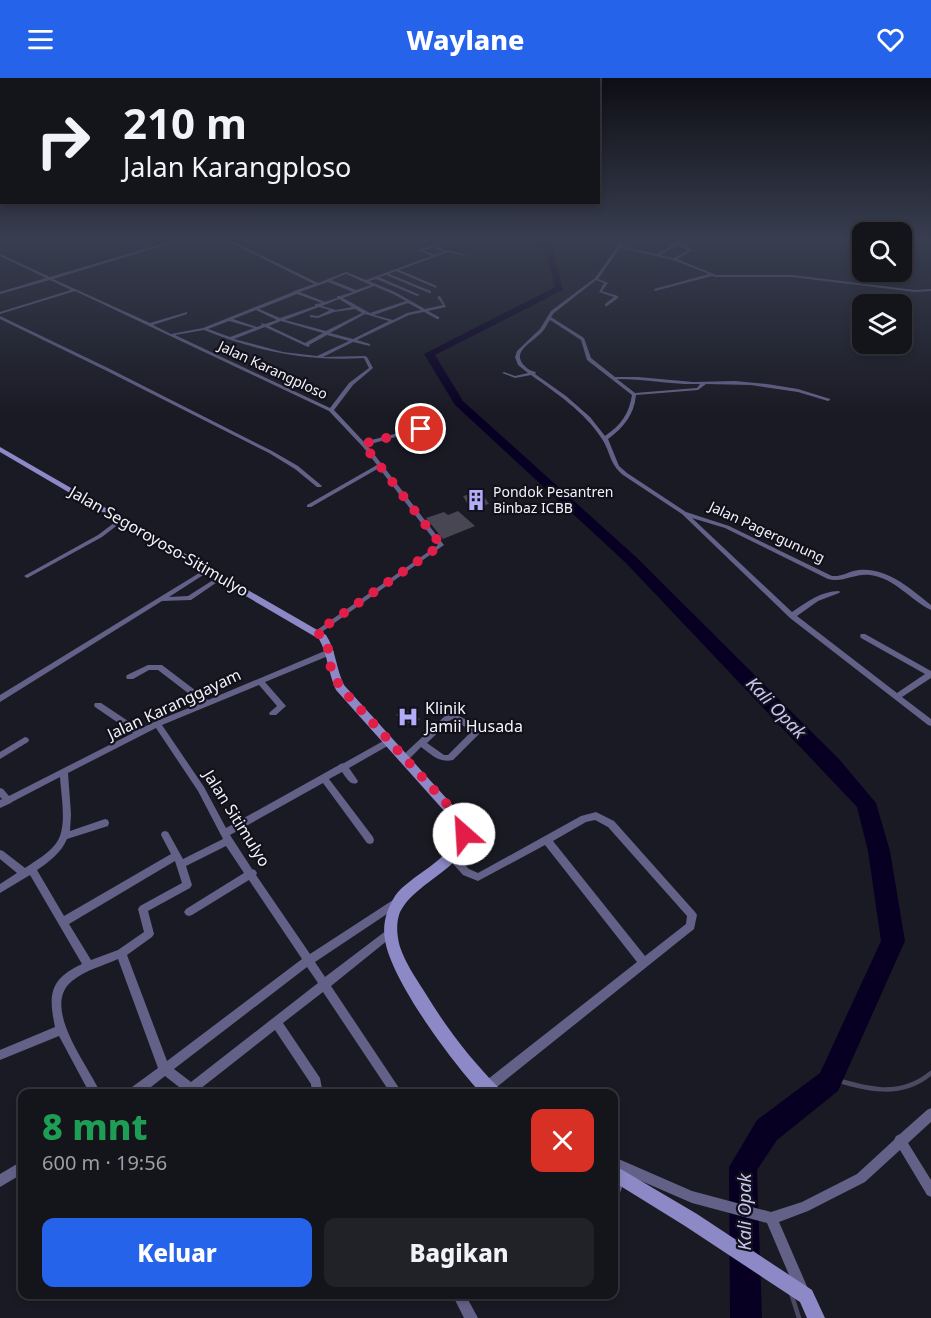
<!DOCTYPE html>
<html lang="id">
<head>
<meta charset="utf-8">
<style>
  body { margin:0; font-family:"Noto Sans",sans-serif; background:#212128; color:#f1f3f6; height:100vh; display:flex; flex-direction:column; font-size:22px; white-space:nowrap }
  * { box-sizing:border-box; margin:0 }
  p { font-size:20px; color:#9d9ea3 }
  .icon { flex:none; width:33px; height:33px; fill:none; stroke:currentColor; stroke-width:2; stroke-linecap:round; stroke-linejoin:round }
  .map { position:relative; flex:1; overflow:hidden }
  .drawer { position:absolute; left:18px; top:1011px; width:600px; height:210px; display:flex; flex-direction:column; background:#14141b; border-radius:12px; box-shadow:0 3px 9px #0003,0 0 0 2px #33333a }
  .drawer>* { flex:none }
  .top-card { position:absolute; left:0px; top:0px; width:600px; height:126px; box-shadow:0 3px 9px #0003,0 0 0 2px #33333a; background:#14141b; color:#f1f3f6; overflow:hidden }
  .buttons { position:absolute; left:852px; top:144px; display:grid; gap:12px }
  .buttons a { display:grid; place-items:center; width:60px; height:60px; border-radius:12px; background:#14141b; box-shadow:0 3px 9px #0003,0 0 0 2px #33333a; font-size:30px }
  .pin { position:absolute; display:grid; place-items:center; width:51px; height:51px; color:#fff; margin:-26px; border:3px solid #fff; border-radius:50%; box-shadow:0 2px 6px #0007 }
  .me { position:absolute; width:66px; margin:-33px; rotate:334deg; stroke-linejoin:round; filter:drop-shadow(0 0 4px #0008) }
  .turn { display:flex; align-items:center; gap:21px; height:126px; padding:0 24px; font-size:27px }
  .turn .icon { width:78px; height:78px; stroke-width:2.5 }
  .turn b { display:block; font-size:42px; line-height:51px }
  .round { display:grid; place-items:center; flex:none; width:63px; height:63px; border-radius:12px; background:#212128 }
  .head { display:flex; align-items:center; justify-content:space-between; height:102px; padding:0 24px }
  h1 { font-size:36px; font-weight:800; line-height:45px; color:#1e9e55 }
  .cta { display:flex; gap:12px; margin-top:auto; padding:12px 24px }
  .cta a { flex:1; height:69px; border-radius:12px; background:#2563eb; color:#fff; font-size:24px; font-weight:800; line-height:69px; text-align:center }
  .cta a+a { background:#212128; color:#f1f3f6 }
  header { display:flex; justify-content:space-between; align-items:center; height:78px; padding:0 24px; background:#2563eb; color:#fff; font-size:27px; font-weight:800 }
  .map>svg:first-child { display:block }
  .lines { fill:none; stroke-linecap:round; stroke-linejoin:round }
  .stream { stroke:#4e4962; stroke-width:4.5 }
  .river { fill:#080022; fill-rule:evenodd }
  .building { fill:#474652 }
  .street { fill:#636187; fill-rule:evenodd }
  .secondary { fill:#8d89c6; fill-rule:evenodd }
  .route { stroke:#e11d48; stroke-width:10; stroke-dasharray:0 18 }
  .labels { text-anchor:middle; stroke-width:4.5; stroke-linejoin:round; paint-order:stroke }
  .far-street-label { font-size:14px; fill:#f2f2f9; stroke:#12111b }
  .far-poi-label { font-size:14px; fill:#f2f2f9; stroke:#12111b; text-anchor:start }
  .street-label { font-size:16px; fill:#f2f2f9; stroke:#12111b }
  .poi-label { font-size:16px; fill:#f2f2f9; stroke:#12111b; text-anchor:start }
  .water-label { font-size:18px; font-style:italic; fill:#c8c6f3; stroke:#12111b }
</style>
</head>
<body>
<header><svg class="icon" aria-label="menu" viewBox="0 0 24 24"><path d="M4 6h16M4 12h16M4 18h16"/></svg>Waylane<svg class="icon" aria-label="heart" viewBox="0 0 24 24"><path d="M12 20l-8-8c-3-5 5-10 8-4 3-6 11-1 8 4z"/></svg></header>
<div class="map">
<svg width="931" height="1240" viewBox="0 0 931 1240">
  <rect width="100%" height="100%" fill="#1a1a24"/>
  <g class="lines">
    <g class="stream">
      <path d="M830 1000C866 1011 900 1021 931 995"/>
      <polyline points="791,1215 799,1240"/>
    </g>
    <polygon class="river" points="533,162 544,162 552,168 563,212 435,277 463,323 636,479 839,681 876,725 890,773 905,863 838,1013 777,1062 757,1092 762,1240 730,1240 729,1089 757,1042 820,995 881,863 868,773 857,729 626,485 455,327 424,276 555,209 544,169"/>
  </g>
  <g class="building">
    <polygon points="481,414 489,426 470,430 463,418"/>
    <polygon points="458,433 475,448 443,461 426,440 444,434 448,437"/>
    <polygon points="403,631 420,641 414,648 396,637"/>
  </g>
  <g class="lines">
    <g class="street">
      <path d="M175 162H181L53 201 150 245 187 234V236L153 247 171 256 203 250 293 214 294 213 314 206 225 162H230L318 205 346 194 366 202 432 178 417 172 431 168 466 177 464 178 448 174 399 192 437 208 436 210 396 193 389 196 431 213V215H429L386 197 379 199 420 217 417 218 376 201 369 203 395 214 425 231 443 227 437 219 440 218 446 229 428 233 439 239V241H437L424 234 409 237 357 262 370 266V268L353 264 323 279 365 278 367 279 373 290 353 307 334 332 364 364 421 349 424 351 367 367 444 467 319 556H315L314 554 438 467 379 390 311 429H307V427L377 387 363 369 329 333 75 213 0 236V234L71 212 50 202 0 216V214L46 200 0 178V176L50 199ZM431 170 445 173 435 177 423 172ZM346 196 371 207 356 212 331 202ZM328 204 353 214 340 218H337V220L325 224 300 214ZM374 208 393 216 406 223 370 235 343 220ZM297 216 322 225 315 226V228L280 240 259 231ZM339 221 352 229 336 232 322 228ZM408 225 421 232 407 235 393 242 374 237ZM319 229 330 232 318 238 310 237V239L318 240 334 234 355 231 362 235 326 253 285 242ZM256 232 277 242 265 246 261 245 262 247 257 249 233 241ZM365 236 389 243 353 261 330 255ZM229 243 254 250 230 259 208 251ZM281 243 323 255 305 265 269 248ZM265 249 308 269 310 268 309 267 327 257 349 263 317 278 283 274 234 261ZM204 252C255 273 308 284 364 280L369 290 349 305 330 330 175 257Z"/>
      <path d="M618 162H622L621 168 656 176 675 166 674 162H678L679 165 693 172 677 181 716 197H792L915 212 931 211V213L915 214 792 199H716L712 198 655 213 654 211 709 196 673 182 620 170 598 201 608 205 602 213 618 218V220L607 228H605V226L614 219 599 214 604 205 596 202 554 235 551 239 584 260 591 280 615 299H638L693 304 735 303 767 306 798 311 830 321V322L828 323 798 314 751 307 706 306 698 312 636 317C634 337 624 349 608 361L619 388 627 395 686 434 729 448 832 498C842 499 849 493 859 492 887 489 911 511 931 527V532C910 522 895 500 870 497 855 495 843 505 828 501L725 450 692 440 792 534C807 524 821 513 839 513L840 514 839 515 818 523 797 538 897 615 925 596 861 560 860 558 861 556H865L931 593V600L902 619 931 641V648L928 647 790 540 682 436 623 397C609 385 611 375 602 361 585 334 556 315 531 297L515 300 502 295 504 294 515 298 528 295 518 287 515 279 517 273 540 251 551 233 595 200 617 169ZM677 167 688 172 674 180 660 177ZM550 242 581 262 587 282 632 317C629 336 621 347 605 358L590 339 566 318 535 296 536 294C530 293 524 289 521 283 515 272 535 262 542 254 545 251 547 246 550 242ZM617 301C645 301 673 307 700 306L697 310 635 315Z"/>
      <polygon points="0,238 110,291 272,373 298,388 322,408 321,409 317,409 295,391 269,375 107,293 0,241"/>
      <polygon points="122,439 124,440 124,442 102,459 29,499 27,500 24,498 98,457"/>
      <polygon points="209,489 212,491 211,492 169,519 188,518 221,497 223,496 226,498 191,522 162,523 0,624 0,617"/>
      <path d="M327 572H333L334 574 333 576 265 604 286 628 276 637H270L269 635 277 628 259 607 162 647 204 709 226 750 339 687 340 686 344 685 385 662H391L392 664 391 666 349 690 358 703 357 705C350 708 346 699 342 694L329 701 373 759 374 762 373 765 370 766 367 765 323 705 230 757 252 791 255 792 257 795 256 797 310 876 393 822 396 821 399 822 401 825 399 828 315 884 325 899 387 852 390 850 393 852 395 855 393 858 331 908 403 1016H391L323 914 283 945 320 1000 323 1016H312L311 1006 275 952 200 1011 203 1016H188L165 998 142 1016H127L128 1012 158 990 118 881C103 888 85 892 72 903 40 929 89 988 101 1016H90L59 958 0 982V972L55 949C48 916 50 901 82 886L30 797 0 815V806L17 795 0 781V772L3 773 25 790C37 782 55 772 60 758 66 742 61 716 60 699L12 724 11 725 0 730V722L2 721 0 719V710L3 711 9 718 133 655 95 629 94 627 95 625H101L140 651 154 644 201 625 158 592H149L133 601H127L126 599 127 597 148 587H162L208 622ZM156 650 198 713 223 761 183 781 168 754 165 753 162 754 161 757 171 776 64 838 37 792C49 784 61 775 67 761L108 748 109 745 108 742 105 741 70 753 71 736 68 695ZM226 768 244 795 186 831 184 834 186 837 189 838 192 837 249 802 302 881 167 983 127 877 152 859 154 856 148 833 190 810 192 807 186 788ZM175 783 182 805 140 828 138 831 144 854 118 872 91 882 69 846ZM307 889 318 905 191 1004 174 991Z"/>
      <path d="M452 634 479 649 480 651 479 656 453 682C439 685 432 677 421 669L408 682 405 683 402 682 401 680 402 678 446 637ZM452 641 472 653 448 677H444L427 665Z"/>
      <polygon points="25,659 28,660 29,662 28,664 0,681 0,674"/>
      <path d="M596 734 614 743 695 834 697 837 694 851 488 1016H473L474 1012 637 884 545 767 478 803 463 797 447 779 448 776 451 775 454 776 469 791 478 795 581 738ZM595 742 608 749 687 838 686 846 645 878 553 763 586 744Z"/>
      <polygon points="931,1030 931,1044 908,1065 931,1102 931,1119 927,1117 900,1072 865,1104 808,1133 779,1144 809,1213 808,1218 803,1219 798,1218 767,1145 692,1125 625,1096 626,1099 618,1120 614,1122 614,1101 616,1095 619,1093 614,1091 614,1079 692,1113 771,1134 802,1124 857,1096 894,1062 896,1058 900,1056 927,1032"/>
      <polygon points="22,1083 22,1096 0,1109 0,1096"/>
      <polygon points="452,1216 465,1216 478,1240 464,1240"/>
    </g>
    <g class="secondary">
      <path d="M0 369 326 557C336 572 336 591 344 607L466 742C467 746 468 751 468 756 468 790 411 805 399 837 396 847 397 859 400 869 405 884 415 899 424 913 445 948 470 981 499 1010L501 1016H482C453 986 391 902 385 862 382 846 387 831 395 818 409 798 452 781 456 758 456 753 455 748 454 744L336 612C328 595 328 577 319 561L0 374Z"/>
      <polygon points="614,1087 697,1136 812,1212 825,1240 807,1240 800,1224 685,1148 614,1104"/>
    </g>
  </g>
  <linearGradient id="sky" x2="0" y2="1"><stop stop-color="#0e0e14"/><stop offset="0.48" stop-color="#383e50"/><stop offset="1" stop-color="#383e50" stop-opacity="0"/></linearGradient>
  <rect width="931" height="336" fill="url(#sky)"/>
  <g class="lines">
    <polyline class="route" points="421,351 363,366 441,467 317,554 327,564 331,591 340,609 454,734 460,742 464,756"/>
  </g>
  <defs>
    <symbol id="building-bare" viewBox="-9 -9 18 18"><path d="M-4-6H4V6H1V3H-1V6H-4ZM-2.5-4.3h1.7v1.8h-1.7ZM.8-4.3h1.7v1.8H.8ZM-2.5-1h1.7V.8h-1.7ZM.8-1h1.7V.8H.8Z" fill="#b3adf9" stroke="#12111b" stroke-width="2.5" paint-order="stroke"/></symbol>
    <symbol id="hospital-bare" viewBox="-9 -9 18 18"><path d="M-5-5h3v3.5h4V-5h3V5h-3V1.5h-4V5h-3Z" fill="#b3adf9" stroke="#12111b" stroke-width="2.5" paint-order="stroke"/></symbol>
  </defs>
  <g fill-rule="evenodd">
    <use href="#building-bare" x="461" y="407" width="30" height="30"/>
    <use href="#hospital-bare" x="393" y="624" width="30" height="30"/>
  </g>
  <g class="labels">
    <g class="far-street-label">
      <text transform="translate(273 292) rotate(25)" y="5">Jalan Karangploso</text>
      <text transform="translate(767 454) rotate(25)" y="5">Jalan Pagergunung</text>
    </g>
    <g class="far-poi-label">
      <text x="493" y="419">Pondok Pesantren<tspan x="493" dy="16">Binbaz ICBB</tspan></text>
    </g>
    <g class="street-label">
      <text transform="translate(159 463) rotate(30)" y="6">Jalan Segoroyoso-Sitimulyo</text>
      <text transform="translate(174 626) rotate(-25)" y="6">Jalan Karanggayam</text>
      <text transform="translate(237 740) rotate(58)" y="6">Jalan Sitimulyo</text>
    </g>
    <g class="poi-label">
      <text x="425" y="636">Klinik<tspan x="425" dy="18">Jamii Husada</tspan></text>
    </g>
    <g class="water-label">
      <text transform="translate(776 630) rotate(46)" y="6">Kali Opak</text>
      <text transform="translate(745 1134) rotate(-90)" y="6">Kali Opak</text>
    </g>
  </g>
</svg>
<div class="buttons">
<a><svg class="icon" aria-label="search" viewBox="0 0 24 24"><circle cx="10" cy="10" r="6"/><path d="M15 15l6 6"/></svg></a>
<a><svg class="icon" aria-label="layers" viewBox="0 0 24 24"><path d="M12 4l9 5-9 5-9-5zM3 14l9 5 9-5"/></svg></a>
</div>
<div class="pin" style="left:421px;top:351px;background:#d93025"><svg class="icon" aria-label="arrive" viewBox="0 0 24 24"><path d="M6 21V4h12l-3 4 3 4H6"/></svg></div>
<svg class="me" style="left:464px;top:756px" viewBox="-20 -20 40 40"><circle r="19" fill="#fff"/><path d="M0-13L10 11 0 6-10 11z" fill="#e11d48"/></svg>
<div class="top-card">
<div class="turn"><svg class="icon" aria-label="right" viewBox="0 0 24 24"><path d="M7 20v-9h11M14 6l5 5-5 5"/></svg><div><b>210 m</b>Jalan Karangploso</div></div>
</div>
<section class="drawer">
<div class="head"><div><h1>8 mnt</h1><p>600 m · 19:56</p></div><a class="round" style="background:#d93025;color:#fff"><svg class="icon" aria-label="close" viewBox="0 0 24 24"><path d="M6 6l12 12M18 6L6 18"/></svg></a></div>
<div class="cta"><a>Keluar</a><a>Bagikan</a></div>
</section>
</div>
</body>
</html>
